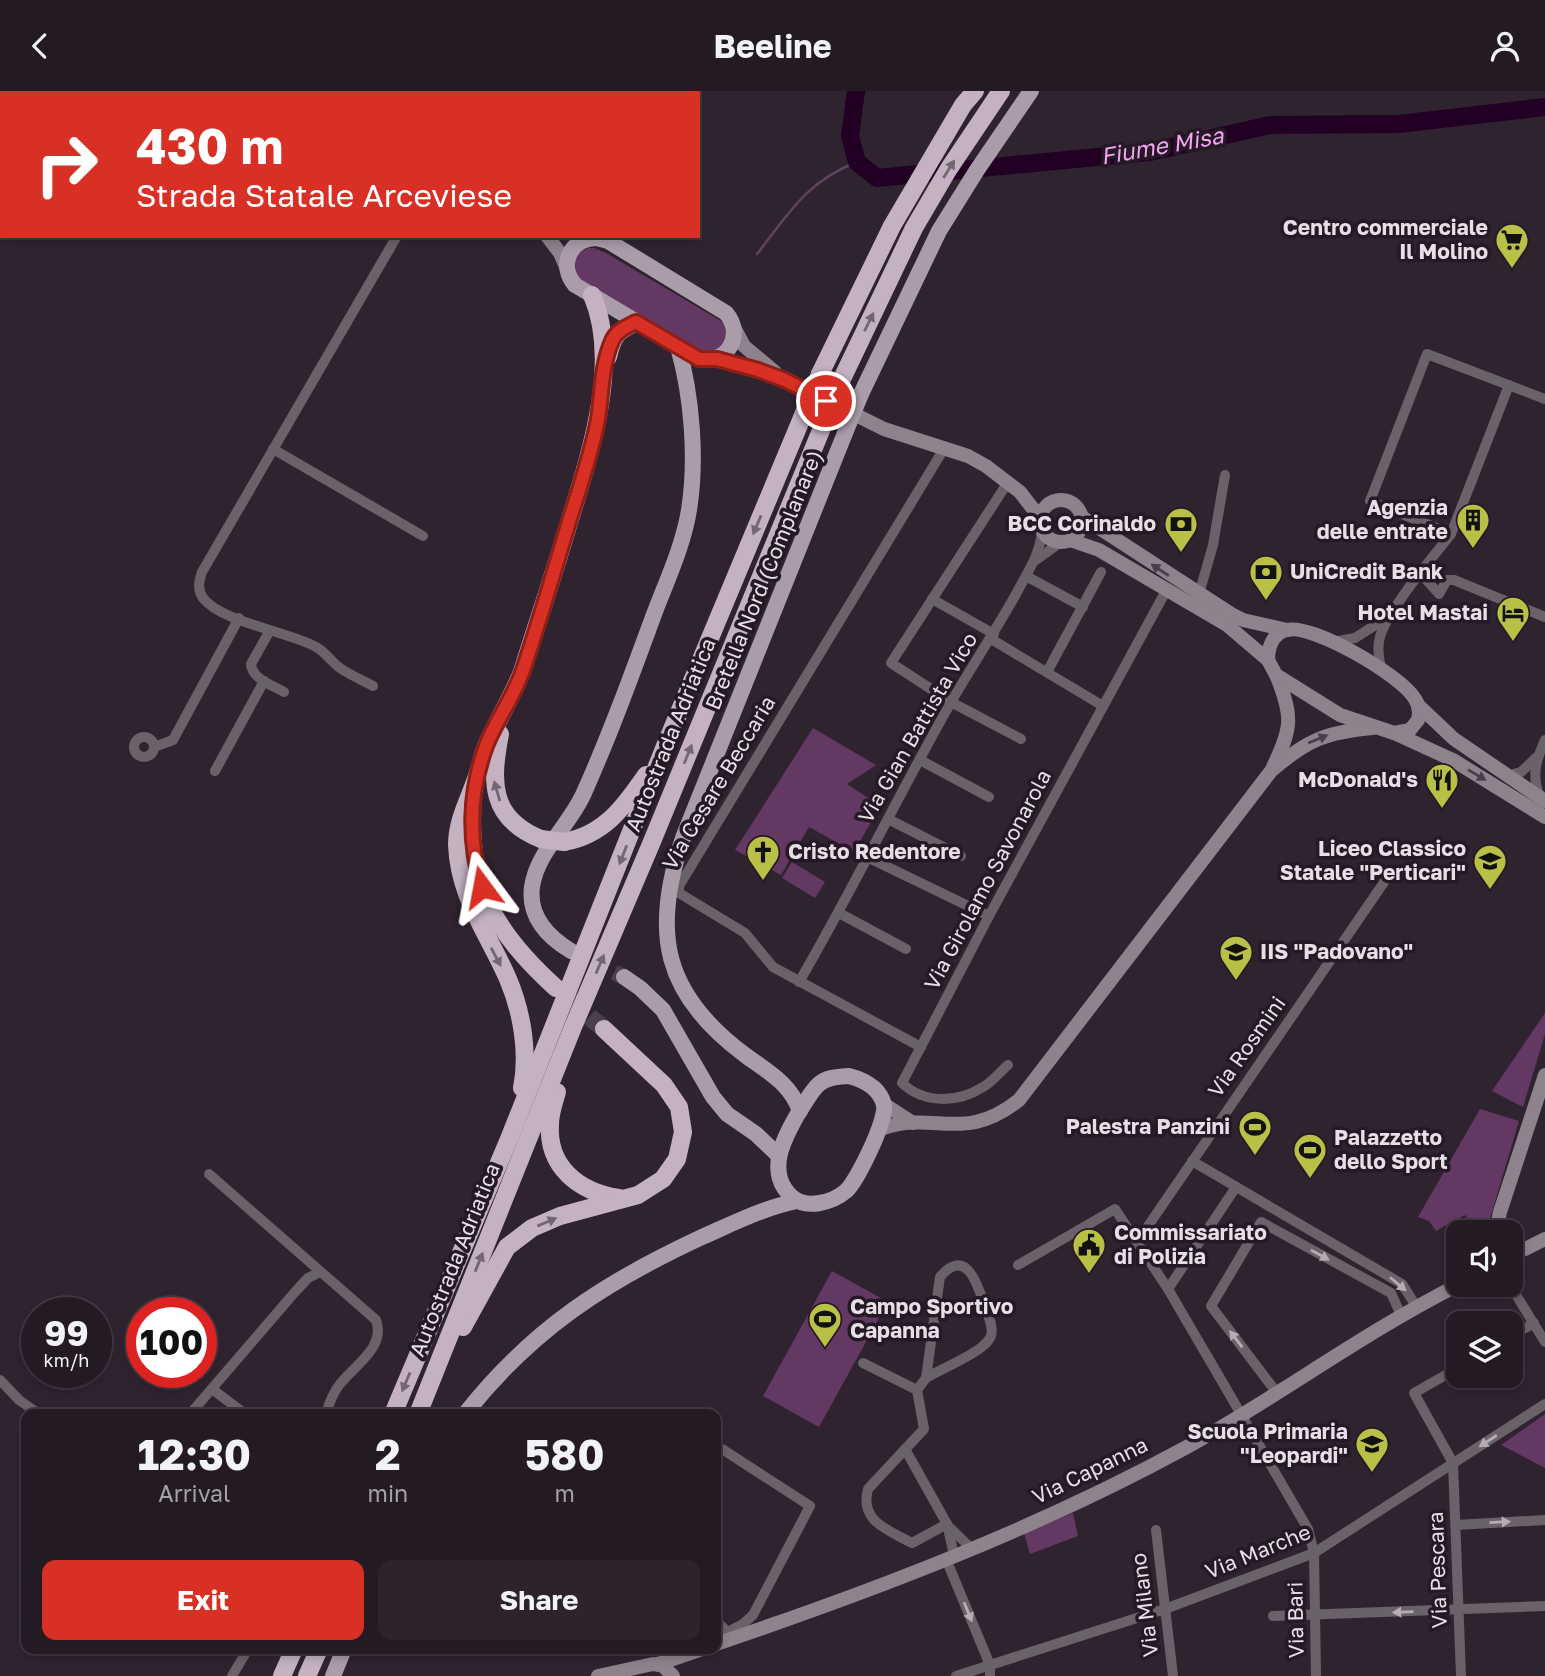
<!DOCTYPE html>
<html lang="en">
<head>
<meta charset="utf-8">
<style>
  body { margin:0; font-family:"Golos Text",sans-serif; background:#2c232c; color:#f1f3f6; height:100vh; display:flex; flex-direction:column; font-size:26px; white-space:nowrap }
  * { box-sizing:border-box; margin:0 }
  p { font-size:23px; color:#a3a1a6 }
  .icon { flex:none; width:38px; height:38px; fill:none; stroke:currentColor; stroke-width:2; stroke-linecap:round; stroke-linejoin:round }
  .map { position:relative; flex:1; overflow:hidden }
  .drawer { position:absolute; left:21px; top:1318px; width:700px; height:245px; display:flex; flex-direction:column; background:#241a24; border-radius:14px; box-shadow:0 4px 10px #0003,0 0 0 2px #413841 }
  .drawer>* { flex:none }
  .guide { position:absolute; left:0px; top:0px; width:700px; height:147px; box-shadow:0 4px 10px #0003,0 0 0 2px #413841; background:#d93025; color:#fff; overflow:hidden }
  .buttons { position:absolute; left:1446px; top:1129px; display:grid; gap:14px }
  .buttons a { display:grid; place-items:center; width:77px; height:77px; border-radius:14px; background:#241a24; box-shadow:0 4px 10px #0003,0 0 0 2px #413841; font-size:35px }
  .speed { position:absolute; left:21px; top:1206px; display:flex; gap:14px; font-size:35px; font-weight:700; text-align:center }
  .speed>* { display:grid; place-content:center; width:91px; height:91px; border-radius:50%; background:#241a24; box-shadow:0 4px 10px #0003,0 0 0 2px #413841; line-height:1 }
  .speed small { font-size:18px; font-weight:400 }
  .speed .limit { border:10px solid #d22; background:#fff; color:#111 }
  .pin { position:absolute; display:grid; place-items:center; width:60px; height:60px; color:#fff; margin:-30px; border:4px solid #fff; border-radius:50%; box-shadow:0 2px 7px #0007 }
  .me { position:absolute; width:77px; margin:-38px; rotate:347deg; stroke-linejoin:round; filter:drop-shadow(0 0 5px #0008) }
  .turn { display:flex; align-items:center; gap:24px; height:147px; padding:0 21px; font-size:32px }
  .turn .icon { width:91px; height:91px; stroke-width:2.5 }
  .turn b { display:block; font-size:49px; line-height:60px }
  .eta { display:flex; justify-content:space-evenly; align-items:center; height:119px; text-align:center }
  .eta b { font-size:42px; font-weight:700; line-height:49px }
  .button { display:flex; gap:14px; margin-top:auto; padding:14px 21px }
  .button a { flex:1; height:80px; border-radius:14px; background:#d93025; color:#fff; font-size:28px; font-weight:700; line-height:80px; text-align:center }
  .button a+a { background:#2c232c; color:#f1f3f6 }
  header { display:flex; justify-content:space-between; align-items:center; height:91px; padding:0 21px; background:#241a24; font-size:32px; font-weight:700 }
  .map>svg:first-child { display:block }
  .green { fill:#633863 }
  .lines { fill:none; stroke-linecap:round; stroke-linejoin:round }
  .stream { stroke:#5d435e; stroke-width:2.5 }
  .river { stroke:#220023; stroke-width:18 }
  .primary-tunnel { stroke:#4b3f4b; stroke-width:16; stroke-dasharray:16 8; stroke-linecap:butt }
  .highway-tunnel { stroke:#4b3f4b; stroke-width:18; stroke-dasharray:18 9; stroke-linecap:butt }
  .street { stroke:#696269; stroke-width:10 }
  .secondary { stroke:#8e838d; stroke-width:14 }
  .primary { stroke:#aa9ca9; stroke-width:16 }
  .highway { stroke:#c4b2c3; stroke-width:18 }
  .primary-bridge { stroke:#aa9ca9; stroke-width:16 }
  .highway-bridge { stroke:#c4b2c3; stroke-width:18 }
  .oneway { fill:#756674 }
  .oneway2 { fill:#4a3e4a }
  .oneway3 { fill:#b5acb4 }
  .route-casing { stroke:#8d1f18; stroke-width:18 }
  .route { stroke:#d93025; stroke-width:12 }
  .labels { text-anchor:middle; stroke-width:7; stroke-linejoin:round; paint-order:stroke }
  .poi-label { font-size:21px; font-weight:bold; fill:#e7dee6; stroke:#261926; text-anchor:end }
  .street-label { font-size:21px; fill:#e7dee6; stroke:#261926 }
  .water-label { font-size:23px; font-style:italic; fill:#f2a3f1; stroke:#261926 }
</style>
</head>
<body>
<header><svg class="icon" aria-label="back" viewBox="0 0 24 24"><path d="M15 5l-7 7 7 7"/></svg>Beeline<svg class="icon" aria-label="person" viewBox="0 0 24 24"><circle cx="12" cy="8" r="4"/><path d="M4 21q1-7 8-7t8 7"/></svg></header>
<div class="map">
<svg width="1545" height="1585" viewBox="0 0 1545 1585">
  <rect width="100%" height="100%" fill="#302330"/>
  <g class="green">
    <polygon points="588,157 594,157 606,162 721,230 724,233 728,250 712,267 576,187 575,168 580,161"/>
    <polygon points="813,637 876,674 847,693 880,715 854,761 809,736 781,784 735,759"/>
    <polygon points="792,771 825,791 815,807 782,787"/>
    <polygon points="1545,922 1545,943 1523,1016 1492,1000"/>
    <polygon points="1480,1018 1519,1030 1486,1141 1476,1141 1465,1124 1436,1140 1429,1130 1418,1126"/>
    <polygon points="832,1180 888,1211 819,1336 763,1305"/>
    <polygon points="1545,1323 1545,1377 1501,1354"/>
    <polygon points="1073,1422 1078,1445 1030,1463 1024,1442"/>
  </g>
  <g class="lines">
    <path class="stream" d="M757 163C789 122 807 90 857 71"/>
    <polyline class="river" points="856,0 850,45 857,71 877,87 1150,61 1270,34 1398,33 1545,16"/>
    <polyline class="primary-tunnel" points="571,860 624,886"/>
    <polyline class="highway-tunnel" points="569,908 604,938"/>
    <g class="street">
      <polyline points="204,2 205,0"/>
      <polyline points="0,6 2,2"/>
      <polyline points="273,358 423,445"/>
      <polyline points="1008,391 891,572 951,611 1021,648"/>
      <polyline points="1451,443 1509,294"/>
      <polyline points="1036,469 1061,451"/>
      <polyline points="1421,483 1439,503 1447,489 1454,489 1545,526"/>
      <polyline points="1026,485 1083,516"/>
      <polyline points="1199,503 1213,454 1225,384"/>
      <polyline points="932,508 994,543"/>
      <path d="M269 541 251 573C252 588 272 594 284 601"/>
      <polyline points="991,548 1103,615"/>
      <polyline points="1333,551 1355,547 1388,526"/>
      <path d="M1381 578C1379 567 1377 556 1380 546 1387 520 1433 466 1451 443L1370 410 1427 263 1545 308"/>
      <polyline points="1047,581 1101,481"/>
      <path d="M373 595C362 589 350 584 340 577 331 571 326 561 316 556 290 541 221 531 203 507 197 498 199 490 202 481L397 145"/>
      <circle cx="144" cy="656" r="10"/>
      <polyline points="154,656 173,649 239,527"/>
      <polyline points="920,669 989,706"/>
      <polyline points="215,680 264,590"/>
      <polyline points="1506,685 1521,681 1537,666"/>
      <path d="M1540 706C1531 686 1536 669 1545 649"/>
      <polyline points="888,728 961,765"/>
      <polyline points="867,766 989,825"/>
      <polyline points="839,822 906,858"/>
      <path d="M799 891C852 800 898 705 950 613 971 576 995 541 1016 503 1027 482 1040 464 1042 440"/>
      <polyline points="921,956 773,876 745,842 679,802 679,795 945,356"/>
      <path d="M1008 974C1000 981 992 991 983 996 958 1012 924 1013 902 992L989 825 1167 498"/>
      <polyline points="1192,1070 1402,1193 1416,1215"/>
      <path d="M209 1083 376 1229C386 1256 355 1274 340 1293 333 1302 329 1312 326 1323"/>
      <polyline points="1137,1151 1389,784"/>
      <polyline points="1018,1174 1115,1118 1168,1198 1308,1438 1314,1462 1316,1585"/>
      <polyline points="1510,1194 1545,1251"/>
      <polyline points="1168,1198 1236,1096"/>
      <polyline points="1510,1246 1534,1232"/>
      <path d="M863 1272 917 1299 924 1338 868 1398C859 1430 888 1439 912 1452L947 1433"/>
      <polyline points="1458,1277 1414,1302 1453,1372 1461,1585"/>
      <polyline points="0,1289 19,1309 39,1323"/>
      <polyline points="212,1298 245,1323"/>
      <path d="M917 1299 926 1287 940 1186C965 1156 977 1191 984 1213 987 1222 994 1235 991 1245 989 1249 987 1252 984 1254 973 1265 941 1278 926 1287"/>
      <polyline points="1277,1302 1211,1215 1261,1131 1391,1202 1401,1224"/>
      <polyline points="190,1323 295,1201 308,1187 320,1181"/>
      <polyline points="722,1358 810,1415 753,1524 743,1533 728,1541"/>
      <polyline points="905,1358 947,1433 954,1464"/>
      <polyline points="947,1434 971,1457"/>
      <polyline points="1456,1434 1545,1429"/>
      <polyline points="1156,1439 1173,1585"/>
      <polyline points="946,1468 990,1574 990,1585"/>
      <polyline points="1273,1525 1545,1515"/>
      <polyline points="716,1530 731,1544"/>
      <polyline points="232,1585 248,1558"/>
      <polyline points="956,1585 1165,1518 1314,1462 1545,1313"/>
    </g>
    <g class="secondary">
      <polyline points="312,0 315,2"/>
      <polyline points="547,145 560,162 567,178"/>
      <polyline points="735,238 744,255 775,281"/>
      <polyline points="717,268 784,288 884,338 968,365 986,375 1020,401 1040,427"/>
      <circle cx="1061" cy="430" r="21"/>
      <polyline points="1082,426 1233,524 1243,529 1287,539"/>
      <path d="M1070 449 1099 459 1227 534 1268 569 1276 584 1340 624 1394 642 1410 639 1418 629C1420 621 1419 614 1415 608 1402 585 1312 532 1287 539 1273 542 1268 556 1268 569"/>
      <polyline points="1418,614 1454,648 1545,710"/>
      <polyline points="1394,642 1453,669 1545,726"/>
      <path d="M1273 676C1292 637 1293 626 1277 586"/>
      <polyline points="884,1013 913,1032"/>
      <path d="M881 1038C934 1018 963 1054 1019 1009L1271 680C1307 649 1326 641 1373 637"/>
      <polyline points="1496,1141 1500,1121 1545,984"/>
      <polyline points="1510,1162 1525,1158 1545,1148"/>
      <path d="M716 1553C876 1499 1036 1438 1185 1357 1278 1306 1363 1242 1458 1194"/>
      <polyline points="658,1573 702,1558"/>
      <polyline points="598,1585 653,1573 663,1575 673,1585"/>
    </g>
    <g class="primary">
      <path d="M597 147 608 150 726 222C745 244 727 274 699 268L575 194C558 174 570 147 597 147Z"/>
      <polyline points="861,303 939,140 977,79 1031,0"/>
      <path d="M571 860C548 846 528 826 532 796 537 761 568 736 583 704 609 646 631 586 653 526 666 491 683 456 689 419 697 368 692 305 678 256"/>
      <polyline points="624,886 640,897 663,919 713,1006 727,1023 756,1043 778,1064"/>
      <path d="M849 985C864 989 880 997 884 1014 887 1029 857 1090 846 1100 833 1111 807 1119 792 1106 764 1081 785 1045 800 1019 806 1011 811 1000 819 993 827 986 838 986 849 985Z"/>
      <path d="M800 1020C790 992 768 981 745 964 663 903 651 841 683 747L845 342"/>
      <path d="M465 1323C532 1238 605 1191 702 1146 734 1132 763 1117 797 1110"/>
      <polyline points="333,1585 344,1558"/>
    </g>
    <g class="highway">
      <path d="M608 266C613 244 616 241 636 231"/>
      <polyline points="820,283 892,135 963,14 975,0"/>
      <polyline points="840,292 914,137 948,79 1001,0"/>
      <path d="M500 643C491 690 489 727 541 748"/>
      <path d="M473 707C466 793 494 841 556 897"/>
      <path d="M564 751C604 744 624 716 646 684"/>
      <path d="M522 997C529 962 522 921 508 888 488 842 459 806 457 754 457 730 468 711 476 688 480 677 482 664 487 653 498 628 512 606 522 581 537 533 553 486 567 438 588 369 622 274 592 204"/>
      <path d="M557 1001C554 1011 550 1022 550 1033 547 1076 579 1101 619 1107"/>
      <polyline points="463,1236 507,1156 532,1137 560,1125 638,1104 663,1088 677,1068 683,1041 679,1016 664,994 604,938"/>
      <polyline points="393,1323 509,1048 665,655 804,322"/>
      <polyline points="418,1323 573,936 651,753 824,332"/>
      <polyline points="282,1585 294,1558"/>
      <polyline points="307,1585 319,1558"/>
    </g>
    <polyline class="primary-bridge" points="845,342 861,303"/>
    <g class="highway-bridge">
      <polyline points="804,322 820,283"/>
      <polyline points="824,332 840,292"/>
      <polyline points="541,748 564,751"/>
    </g>
  </g>
  <defs><path id="oneway-solid" d="M-6-.8H1V-3.2L6.5 0L1 3.2V.8H-6Z" transform="scale(1.75)"/></defs>
  <g class="oneway">
    <use href="#oneway-solid" transform="translate(949 78) rotate(-58)"/>
    <use href="#oneway-solid" transform="translate(869 231) rotate(-64)"/>
    <use href="#oneway-solid" transform="translate(757 434) rotate(113)"/>
    <use href="#oneway-solid" transform="translate(688 663) rotate(-68)"/>
    <use href="#oneway-solid" transform="translate(497 700) rotate(-106)"/>
    <use href="#oneway-solid" transform="translate(623 764) rotate(111)"/>
    <use href="#oneway-solid" transform="translate(496 866) rotate(62)"/>
    <use href="#oneway-solid" transform="translate(600 873) rotate(-67)"/>
    <use href="#oneway-solid" transform="translate(547 1131) rotate(-23)"/>
    <use href="#oneway-solid" transform="translate(479 1171) rotate(-68)"/>
    <use href="#oneway-solid" transform="translate(406 1291) rotate(113)"/>
  </g>
  <g class="oneway2">
    <use href="#oneway-solid" transform="translate(1160 479) rotate(-147)"/>
    <use href="#oneway-solid" transform="translate(1318 648) rotate(-22)"/>
    <use href="#oneway-solid" transform="translate(1477 684) rotate(31)"/>
  </g>
  <g class="oneway3">
    <use href="#oneway-solid" transform="translate(1320 1164) rotate(29)"/>
    <use href="#oneway-solid" transform="translate(1398 1193) rotate(40)"/>
    <use href="#oneway-solid" transform="translate(1236 1248) rotate(-127)"/>
    <use href="#oneway-solid" transform="translate(1488 1350) rotate(147)"/>
    <use href="#oneway-solid" transform="translate(1500 1431) rotate(-3)"/>
    <use href="#oneway-solid" transform="translate(968 1521) rotate(68)"/>
    <use href="#oneway-solid" transform="translate(1403 1521) rotate(178)"/>
  </g>
  <g class="lines">
    <defs>
      <path id="route" d="M482 796C468 750 469 701 486 655 496 629 514 606 523 579 541 526 556 473 572 421 582 390 592 360 598 328 602 303 601 275 612 250 616 240 626 236 636 231L699 268H717L758 279 785 289 826 310"/>
    </defs>
    <use href="#route" class="route-casing"/>
    <use href="#route" class="route"/>
  </g>
  <defs>
    <symbol id="supermarket-pin" viewBox="-11 -11 22 30"><path d="M0 17L-7.5 6A9.5 9.5 0 1 1 7.5 6Z" fill="#bac045" stroke="#261926"/><path d="M-6-5.5h2.5l.6 2H6L4.5 2H-2.5L-4.4-4H-6ZM-1.5 3.2a1.3 1.3 0 1 0 .1 0ZM3 3.2a1.3 1.3 0 1 0 .1 0Z" fill="#111"/></symbol>
    <symbol id="building-pin" viewBox="-11 -11 22 30"><path d="M0 17L-7.5 6A9.5 9.5 0 1 1 7.5 6Z" fill="#bac045" stroke="#261926"/><path d="M-4-6H4V6H1V3H-1V6H-4ZM-2.5-4.3h1.7v1.8h-1.7ZM.8-4.3h1.7v1.8H.8ZM-2.5-1h1.7V.8h-1.7ZM.8-1h1.7V.8H.8Z" fill="#111"/></symbol>
    <symbol id="bank-pin" viewBox="-11 -11 22 30"><path d="M0 17L-7.5 6A9.5 9.5 0 1 1 7.5 6Z" fill="#bac045" stroke="#261926"/><path d="M-6-4H6V4H-6ZM0-2.3a2.3 2.3 0 1 0 0 4.6a2.3 2.3 0 1 0 0-4.6Z" fill="#111"/></symbol>
    <symbol id="hotel-pin" viewBox="-11 -11 22 30"><path d="M0 17L-7.5 6A9.5 9.5 0 1 1 7.5 6Z" fill="#bac045" stroke="#261926"/><path d="M-6-4.5h1.5V1H6V5H4.5V3h-9V5H-6ZM-4 0a1.8 1.8 0 1 1 3.6 0ZM.5 0V-2.5h3Q6-2.5 6 0Z" fill="#111"/></symbol>
    <symbol id="restaurant-pin" viewBox="-11 -11 22 30"><path d="M0 17L-7.5 6A9.5 9.5 0 1 1 7.5 6Z" fill="#bac045" stroke="#261926"/><path d="M-5-6h1v4h1v-4h1v4h1v-4h1v5L-1.5 .5V6h-2V.5L-5-1ZM5-6V6H3V1.5H1.5Q1.5-4 5-6Z" fill="#111"/></symbol>
    <symbol id="church-pin" viewBox="-11 -11 22 30"><path d="M0 17L-7.5 6A9.5 9.5 0 1 1 7.5 6Z" fill="#bac045" stroke="#261926"/><path d="M-1.2-6h2.4v3.5h3.3v2.4h-3.3V6h-2.4V-.1h-3.3v-2.4h3.3Z" fill="#111"/></symbol>
    <symbol id="school-pin" viewBox="-11 -11 22 30"><path d="M0 17L-7.5 6A9.5 9.5 0 1 1 7.5 6Z" fill="#bac045" stroke="#261926"/><path d="M0-5L7-2L0 1L-7-2ZM-4 1L0 2.5L4 1V4Q0 6-4 4Z" fill="#111"/></symbol>
    <symbol id="stadium-pin" viewBox="-11 -11 22 30"><path d="M0 17L-7.5 6A9.5 9.5 0 1 1 7.5 6Z" fill="#bac045" stroke="#261926"/><path d="M0-5a6.5 5 0 1 0 0 10a6.5 5 0 1 0 0-10ZM-3.5-1.8h7v3.6h-7Z" fill="#111"/></symbol>
    <symbol id="civic-pin" viewBox="-11 -11 22 30"><path d="M0 17L-7.5 6A9.5 9.5 0 1 1 7.5 6Z" fill="#bac045" stroke="#261926"/><path d="M-.6-6.5H3V-4.5H.6V-3L4-1V1h2V6H-6V1h2V-1L-.6-3ZM-1.2 2.5V6h2.4V2.5Z" fill="#111"/></symbol>
  </defs>
  <g fill-rule="evenodd">
    <use href="#supermarket-pin" x="1493" y="130" width="38" height="52"/>
    <use href="#building-pin" x="1454" y="410" width="38" height="52"/>
    <use href="#bank-pin" x="1162" y="414" width="38" height="52"/>
    <use href="#bank-pin" x="1247" y="462" width="38" height="52"/>
    <use href="#hotel-pin" x="1494" y="503" width="38" height="52"/>
    <use href="#restaurant-pin" x="1423" y="670" width="38" height="52"/>
    <use href="#church-pin" x="744" y="742" width="38" height="52"/>
    <use href="#school-pin" x="1471" y="751" width="38" height="52"/>
    <use href="#school-pin" x="1217" y="842" width="38" height="52"/>
    <use href="#stadium-pin" x="1236" y="1017" width="38" height="52"/>
    <use href="#stadium-pin" x="1291" y="1040" width="38" height="52"/>
    <use href="#civic-pin" x="1070" y="1135" width="38" height="52"/>
    <use href="#stadium-pin" x="806" y="1209" width="38" height="52"/>
    <use href="#school-pin" x="1353" y="1334" width="38" height="52"/>
  </g>
  <g class="labels">
    <g class="poi-label">
      <text x="1488" y="144">Centro commerciale<tspan x="1488" dy="24">Il Molino</tspan></text>
      <text x="1448" y="424">Agenzia<tspan x="1448" dy="24">delle entrate</tspan></text>
      <text x="1156" y="440">BCC Corinaldo</text>
      <text x="1290" y="488" text-anchor="start">UniCredit Bank</text>
      <text x="1488" y="529">Hotel Mastai</text>
      <text x="1418" y="696">McDonald's</text>
      <text x="1466" y="765">Liceo Classico<tspan x="1466" dy="24">Statale "Perticari"</tspan></text>
      <text x="788" y="768" text-anchor="start">Cristo Redentore</text>
      <text x="1260" y="868" text-anchor="start">IIS "Padovano"</text>
      <text x="1230" y="1043">Palestra Panzini</text>
      <text x="1334" y="1054" text-anchor="start">Palazzetto<tspan x="1334" dy="24">dello Sport</tspan></text>
      <text x="1114" y="1149" text-anchor="start">Commissariato<tspan x="1114" dy="24">di Polizia</tspan></text>
      <text x="850" y="1223" text-anchor="start">Campo Sportivo<tspan x="850" dy="24">Capanna</tspan></text>
      <text x="1348" y="1348">Scuola Primaria<tspan x="1348" dy="24">"Leopardi"</tspan></text>
    </g>
    <g class="street-label">
      <text transform="translate(764 489) rotate(-68)" y="7">Bretella Nord (Complanare)</text>
      <text transform="translate(918 637) rotate(-60)" y="7">Via Gian Battista Vico</text>
      <text transform="translate(671 644) rotate(-68)" y="7">Autostrada Adriatica</text>
      <text transform="translate(719 692) rotate(-59)" y="7">Via Cesare Beccaria</text>
      <text transform="translate(988 789) rotate(-62)" y="7">Via Girolamo Savonarola</text>
      <text transform="translate(1247 956) rotate(-55)" y="7">Via Rosmini</text>
      <text transform="translate(455 1169) rotate(-68)" y="7">Autostrada Adriatica</text>
      <text transform="translate(1090 1380) rotate(-26)" y="7">Via Capanna</text>
      <text transform="translate(1258 1461) rotate(-22)" y="7">Via Marche</text>
      <text transform="translate(1438 1479) rotate(-92)" y="7">Via Pescara</text>
      <text transform="translate(1145 1514) rotate(-97)" y="7">Via Milano</text>
      <text transform="translate(1296 1529) rotate(-91)" y="7">Via Bari</text>
    </g>
    <g class="water-label">
      <text transform="translate(1162 55) rotate(-10)" y="8">Fiume Misa</text>
    </g>
  </g>
</svg>
<div class="buttons">
<a><svg class="icon" aria-label="sound" viewBox="0 0 24 24"><path d="M4 9h4l5-4v14l-5-4H4zM17 9q2 3 0 6"/></svg></a>
<a><svg class="icon" aria-label="layers" viewBox="0 0 24 24"><path d="M12 4l9 5-9 5-9-5zM3 14l9 5 9-5"/></svg></a>
</div>
<div class="speed"><div>99<small>km/h</small></div><div class="limit">100</div></div>
<div class="pin" style="left:826px;top:310px;background:#d93025"><svg class="icon" aria-label="arrive" viewBox="0 0 24 24"><path d="M6 21V4h12l-3 4 3 4H6"/></svg></div>
<svg class="me" style="left:482px;top:796px" viewBox="-20 -20 40 40"><path d="M0-17L14 15 0 8-14 15z" fill="#d93025" stroke="#fff" stroke-width="4"/></svg>
<div class="guide">
<div class="turn"><svg class="icon" aria-label="right" viewBox="0 0 24 24"><path d="M7 20v-9h11M14 6l5 5-5 5"/></svg><div><b>430 m</b>Strada Statale Arceviese</div></div>
</div>
<section class="drawer">
<div class="eta">
<div><b>12:30</b><p>Arrival</p></div>
<div><b>2</b><p>min</p></div>
<div><b>580</b><p>m</p></div>
</div>
<div class="button"><a>Exit</a><a>Share</a></div>
</section>
</div>
</body>
</html>
